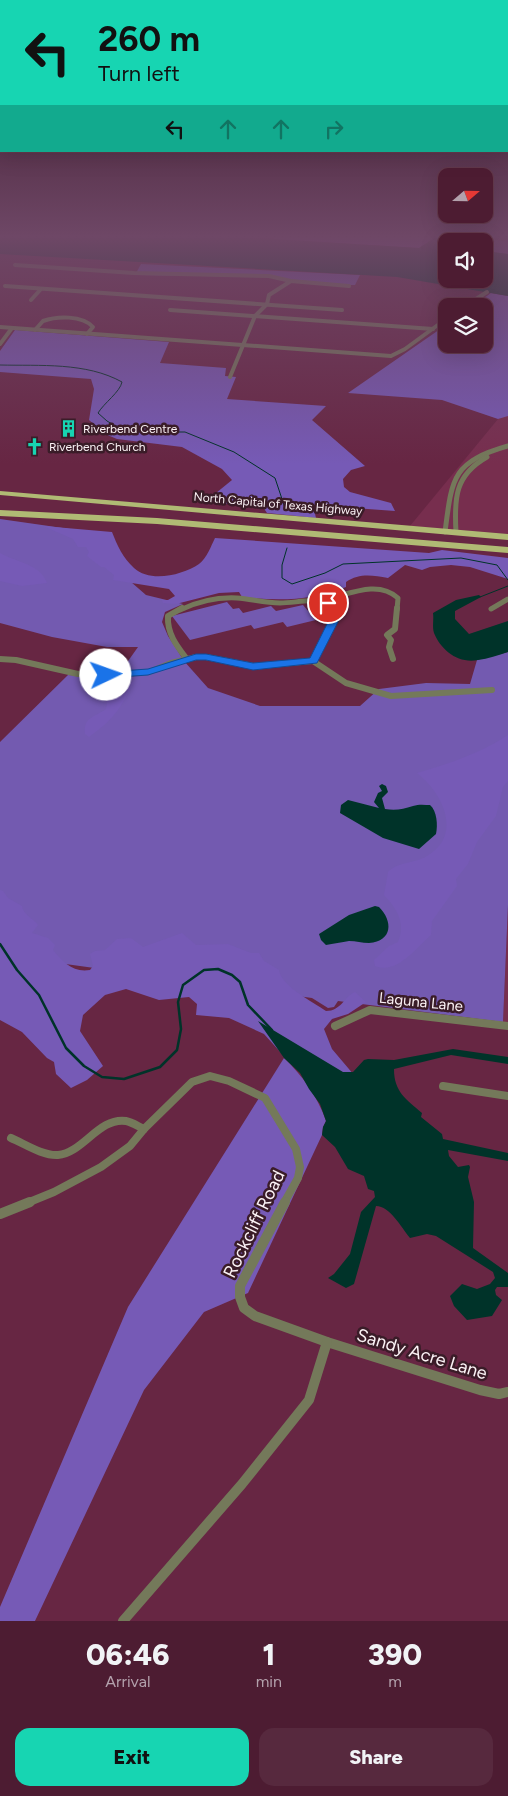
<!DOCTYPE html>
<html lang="en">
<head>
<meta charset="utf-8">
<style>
  body { margin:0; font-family:Figtree,sans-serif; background:#57293e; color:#f1f3f6; height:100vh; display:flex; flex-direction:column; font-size:19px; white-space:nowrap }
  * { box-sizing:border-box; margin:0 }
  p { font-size:16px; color:#b3a1ac }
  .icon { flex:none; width:28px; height:28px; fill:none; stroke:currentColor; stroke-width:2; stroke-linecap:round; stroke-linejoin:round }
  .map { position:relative; height:1621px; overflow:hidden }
  .details { display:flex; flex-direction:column; background:#4d1c32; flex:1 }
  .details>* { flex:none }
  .top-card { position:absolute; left:0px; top:0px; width:509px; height:152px; box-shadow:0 5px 20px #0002,0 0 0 1px #643a4d; background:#17d5b2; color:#111; overflow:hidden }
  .needle { width:32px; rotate:70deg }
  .buttons { position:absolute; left:438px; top:168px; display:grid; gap:10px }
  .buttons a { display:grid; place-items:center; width:55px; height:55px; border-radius:10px; background:#4d1c32; box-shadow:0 5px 20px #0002,0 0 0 1px #643a4d; font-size:25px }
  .pin { position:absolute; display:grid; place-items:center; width:42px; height:42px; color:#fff; margin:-21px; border:2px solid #fff; border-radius:50%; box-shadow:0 1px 5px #0007 }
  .me { position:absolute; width:55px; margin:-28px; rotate:87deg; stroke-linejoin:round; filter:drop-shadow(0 0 4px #0008) }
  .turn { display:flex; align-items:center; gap:18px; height:105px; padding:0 15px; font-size:22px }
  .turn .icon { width:65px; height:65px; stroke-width:2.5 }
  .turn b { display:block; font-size:35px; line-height:42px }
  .lanes { display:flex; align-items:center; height:48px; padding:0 15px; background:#0003; justify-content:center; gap:25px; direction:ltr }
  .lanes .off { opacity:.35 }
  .eta { display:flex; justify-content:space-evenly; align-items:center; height:85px; text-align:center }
  .eta b { font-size:30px; font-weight:800; line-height:35px }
  .button { display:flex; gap:10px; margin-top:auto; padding:10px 15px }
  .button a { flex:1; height:58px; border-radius:15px; background:#17d5b2; color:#111; font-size:20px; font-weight:800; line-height:58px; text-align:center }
  .button a+a { background:#57293e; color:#f1f3f6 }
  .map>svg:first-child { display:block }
  .built { fill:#772e4e }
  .green { fill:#735ab0 }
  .forest { fill:#765ab6 }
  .water { fill:#003329 }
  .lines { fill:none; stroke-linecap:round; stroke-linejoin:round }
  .stream-far1 { stroke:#003329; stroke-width:1 }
  .stream { stroke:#003329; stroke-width:2.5 }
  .minor-far4 { stroke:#74795a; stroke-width:4 }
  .minor-far3 { stroke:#74795a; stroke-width:5 }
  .minor-far2 { stroke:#74795a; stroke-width:6 }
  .minor-far1 { stroke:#74795a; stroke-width:8 }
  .minor { stroke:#74795a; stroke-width:10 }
  .trunk { fill:#b0ba74; fill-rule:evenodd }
  .route { fill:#1a73e8; stroke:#114b97 }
  .labels { text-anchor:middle; stroke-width:5; stroke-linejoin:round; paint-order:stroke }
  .far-poi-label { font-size:12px; fill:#fbf2f5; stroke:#3a1c28; text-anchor:start }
  .far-street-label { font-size:12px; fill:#fbf2f5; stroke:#3a1c28 }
  .street-label { font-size:15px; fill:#fbf2f5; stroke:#3a1c28 }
  .near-street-label { font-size:18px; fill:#fbf2f5; stroke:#3a1c28 }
</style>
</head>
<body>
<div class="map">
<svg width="508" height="1621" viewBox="0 0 508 1621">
  <rect width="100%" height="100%" fill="#672643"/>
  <g class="built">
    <polygon points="504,416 508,416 508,534 410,526 498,419"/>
    <polygon points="508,905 508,1022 503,1022"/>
  </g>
  <g class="green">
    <polygon points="0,519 70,529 146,595 183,604 165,612 162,622 168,636 184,661 208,688 260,706 360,706 379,689 426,683 470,684 477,660 508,652 508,905 503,1022 338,1001 334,1007 328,1008 312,998 0,955 0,742 68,675 116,678 138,647 107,647 52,637 0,623"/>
    <polygon points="227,602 233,609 239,608 243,613 271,606 276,611 303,605 316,620 287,627 283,622 254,629 251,625 190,640 172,616"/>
  </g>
  <g class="forest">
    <polygon points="273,237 436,237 419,248 275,239"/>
    <polygon points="456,237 498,237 487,239 504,241 508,239 508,254 484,251 484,241 450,241"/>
    <polygon points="141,264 360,275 355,285 322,285 268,277 135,275"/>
    <polygon points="491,293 508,296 508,416 498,419 442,400 348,393 446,325 446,344 484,344 484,306 473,306"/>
    <polygon points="15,330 169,342 160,363 226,368 225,376 236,377 227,399 326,406 312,420 365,466 351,470 343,479 344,487 350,492 391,503 395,511 313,505 316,518 267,513 263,507 205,502 232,480 222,469 182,447 117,439 105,434 89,420 94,389 91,379 0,372 0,351"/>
    <path d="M43 526 112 532C117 545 123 558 134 568 150 583 183 575 199 564 207 558 211 546 215 538L429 553 442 550 508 558V579L470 567 451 565 430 567 422 570 405 565 388 578C372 575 359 573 346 582V587C312 601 278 601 242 597L239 592 219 593 176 604 163 603 162 600H168L175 596 169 589 113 580 114 575 104 567H101L87 556 89 552 86 547H78L73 539Z"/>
    <path d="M0 553C15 562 41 564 47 583L22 586 0 581Z"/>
    <path d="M134 682C121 708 113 720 89 737L85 734C83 717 95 717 106 709L108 696 104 690 106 688H112Z"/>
    <path d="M508 735V781L503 787 496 816 477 842 468 864 456 879 457 886 432 921 431 935C416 948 397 975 375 966L374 960 389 946 398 942C406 923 397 909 384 895L388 872C399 861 414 864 427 856 463 835 443 793 417 773 448 764 481 753 508 735Z"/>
    <path d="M0 890 3 891 8 898 22 906C23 915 33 918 38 925L32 933 48 938 55 945 53 950C63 962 73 973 90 970L93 966 90 954 95 951 105 950 117 939 131 938 143 947 182 933 196 945 228 944 251 953H259L264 961 279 970C281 986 313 1002 326 1011 341 1011 344 997 355 992L366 1002 348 1014 332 1019 324 1029 332 1049 354 1075 343 1082 282 1054 264 1034 229 1018 196 1015 197 1004 189 997 159 1000 126 989 105 995 83 1015 80 1031 103 1066 87 1080 71 1088 56 1074 54 1062 47 1058 22 1032 0 1020Z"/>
    <path d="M284 1058C302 1075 318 1097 326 1121L323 1127 322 1135 248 1293 204 1312 144 1390 35 1621H0V1607L128 1307Z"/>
  </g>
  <g class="water">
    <polygon points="0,237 237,237 419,248 436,237 456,237 454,239 446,241 445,245 446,279 484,279 484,251 508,254 508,296 397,277 0,254"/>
    <path d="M479 595 481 597 455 611V619L469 634 508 621V652C498 655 488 659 478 660 458 664 441 650 434 633 432 626 434 620 433 613L456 600Z"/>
    <path d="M382 784 386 786 388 792 382 798 385 809C396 811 403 809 413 806 419 804 425 805 430 805 437 811 438 825 436 834L419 849 383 838 340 813 341 805 348 800 379 808 374 802 378 793 382 791 379 786Z"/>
    <path d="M375 906 379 907C393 921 393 941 369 943 362 943 356 941 349 941 342 942 333 944 326 945L321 940 319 934 349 915Z"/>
    <path d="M258 1021 343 1072H353L364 1060 368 1059 394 1060 453 1049 508 1057V1064L451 1055 394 1069C394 1092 406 1099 422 1113L421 1117 442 1134 443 1139 508 1153V1161L448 1150 449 1156 458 1167 469 1165 470 1167 468 1177 474 1202 473 1248 508 1273V1287H497L495 1290 496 1295 502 1300 492 1316 467 1320 454 1306 450 1296 462 1284 477 1289 490 1284 495 1278 493 1272 436 1236 427 1234 410 1238C401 1227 390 1206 376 1206L354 1284 346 1288 328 1278 334 1274 350 1254 361 1212 375 1197 374 1191 368 1189 364 1176 348 1169 335 1147 322 1135 323 1127 326 1121 320 1104 309 1089 300 1073 284 1058Z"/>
  </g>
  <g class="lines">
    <g class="stream-far1">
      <path d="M0 365C40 366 86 362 122 382 120 392 104 403 98 413L107 421 126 432H185L234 452 275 478 285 508"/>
      <polyline points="287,548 282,565 282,578 292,584 325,573 343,564 461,558 497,565 508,580"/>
      <polyline points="480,597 508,586"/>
    </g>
    <polyline class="stream" points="0,944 17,970 39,995 66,1048 84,1066 102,1077 124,1079 160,1067 177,1050 181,1029 178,1002 183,985 204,970 218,969 232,975 240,982 248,1005 272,1030"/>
    <g class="minor-far4">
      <polyline points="15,265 134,273 269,276 291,281 349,286"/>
      <polyline points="5,286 342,310"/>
      <polyline points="31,300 41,289"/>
      <polyline points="465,306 487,292"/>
      <polyline points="170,310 433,329"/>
      <polyline points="0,327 391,356 405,349 446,319"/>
      <path d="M35 330 43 321C57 316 82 315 93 327L87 334"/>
      <polyline points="0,344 12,328"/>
      <polyline points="230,377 255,316 267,304 269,295 291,281"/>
    </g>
    <g class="minor-far3">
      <path d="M445 532C452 478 452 462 508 446"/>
      <path d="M456 532C454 498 455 475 487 457"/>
      <path d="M324 600C348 595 377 579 398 598L397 610"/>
      <polyline points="491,609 508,599"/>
      <path d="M180 610C197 602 218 597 237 598 251 599 265 603 280 603 299 603 316 596 333 607V610"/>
    </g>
    <g class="minor-far2">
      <path d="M182 608 168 616C167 633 176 645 186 658"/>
      <polyline points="333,608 332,621 313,661 346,683 391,696 492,690"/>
      <polyline points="0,659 16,660 78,674 106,675 149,672 171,663 196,657 206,657 253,666 313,661"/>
      <polyline points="393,659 389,647 391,640 387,635 395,629 397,608"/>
    </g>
    <g class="minor-far1">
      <polyline points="335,1026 370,1010 508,1026"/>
      <polyline points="443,1086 508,1096"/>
      <path d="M11 1138C25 1144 43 1156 58 1155 83 1153 99 1117 126 1121 132 1122 139 1127 144 1129"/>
      <polyline points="27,1203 54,1192 101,1167 130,1146 144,1129 192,1082 210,1076 229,1081 265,1098 296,1149 300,1167 298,1178 284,1203"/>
    </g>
    <g class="minor">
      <polyline points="285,1202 240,1286 240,1297 244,1308 255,1316 327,1342 480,1390 499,1394 508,1392"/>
      <polyline points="0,1214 30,1202"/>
      <polyline points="123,1621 242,1484 309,1400 327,1342"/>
    </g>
    <g class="trunk">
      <polygon points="0,491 508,534 508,540 0,495"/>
      <polygon points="0,510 157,518 508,547 508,553 157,524 0,516"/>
    </g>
  </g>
  <linearGradient id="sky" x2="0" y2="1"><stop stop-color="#391525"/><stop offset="0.51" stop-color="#6e4766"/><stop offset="1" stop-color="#6e4766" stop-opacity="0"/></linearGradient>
  <rect width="508" height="464" fill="url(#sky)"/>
  <polygon class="route" points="328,600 338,607 338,622 317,663 253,670 206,660 196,660 148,675 106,678 101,675 106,672 148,669 196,654 206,654 253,663 310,658 328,622 328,608 323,603"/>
  <defs>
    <symbol id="building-bare" viewBox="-9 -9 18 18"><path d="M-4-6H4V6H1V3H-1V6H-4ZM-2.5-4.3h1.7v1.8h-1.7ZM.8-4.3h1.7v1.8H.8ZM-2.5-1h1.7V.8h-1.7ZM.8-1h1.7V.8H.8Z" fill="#17d5b2" stroke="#3a1c28" stroke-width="2.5" paint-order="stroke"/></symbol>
    <symbol id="church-bare" viewBox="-9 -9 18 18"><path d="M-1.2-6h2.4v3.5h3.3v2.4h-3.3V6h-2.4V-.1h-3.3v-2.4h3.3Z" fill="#17d5b2" stroke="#3a1c28" stroke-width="2.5" paint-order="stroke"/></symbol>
  </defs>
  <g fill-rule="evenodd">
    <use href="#building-bare" x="56" y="416" width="25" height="25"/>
    <use href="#church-bare" x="22" y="434" width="25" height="25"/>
  </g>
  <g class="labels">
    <g class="far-poi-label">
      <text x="83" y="433">Riverbend Centre</text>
      <text x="49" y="451">Riverbend Church</text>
    </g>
    <g class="far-street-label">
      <text transform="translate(278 504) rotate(5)" y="4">North Capital of Texas Highway</text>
    </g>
    <g class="street-label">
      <text transform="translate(421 1002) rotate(6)" y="5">Laguna Lane</text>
    </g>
    <g class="near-street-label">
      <text transform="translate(254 1224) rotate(-64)" y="6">Rockcliff Road</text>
      <text transform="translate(422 1354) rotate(17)" y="6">Sandy Acre Lane</text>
    </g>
  </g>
</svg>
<div class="buttons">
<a><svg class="needle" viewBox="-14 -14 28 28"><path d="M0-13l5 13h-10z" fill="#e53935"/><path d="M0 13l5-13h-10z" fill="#b3a1ac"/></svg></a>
<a><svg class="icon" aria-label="sound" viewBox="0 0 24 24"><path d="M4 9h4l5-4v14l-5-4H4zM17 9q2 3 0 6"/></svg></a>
<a><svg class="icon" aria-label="layers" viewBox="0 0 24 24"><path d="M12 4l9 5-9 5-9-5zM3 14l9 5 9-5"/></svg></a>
</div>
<div class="pin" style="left:328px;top:603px;background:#d93025"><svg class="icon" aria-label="arrive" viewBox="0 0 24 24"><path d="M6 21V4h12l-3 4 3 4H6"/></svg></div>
<svg class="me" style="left:106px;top:675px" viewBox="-20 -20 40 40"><circle r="19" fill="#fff"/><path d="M0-13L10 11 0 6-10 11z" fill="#1a73e8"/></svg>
<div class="top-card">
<div class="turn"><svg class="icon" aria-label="left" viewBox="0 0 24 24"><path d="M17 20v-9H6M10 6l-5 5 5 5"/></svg><div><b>260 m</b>Turn left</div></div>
<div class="lanes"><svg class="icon" aria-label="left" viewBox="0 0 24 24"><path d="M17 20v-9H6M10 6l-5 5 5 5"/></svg><svg class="icon off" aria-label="ahead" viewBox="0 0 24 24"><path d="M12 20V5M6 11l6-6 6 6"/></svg><svg class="icon off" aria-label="ahead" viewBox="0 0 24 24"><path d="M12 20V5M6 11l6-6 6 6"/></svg><svg class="icon off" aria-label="right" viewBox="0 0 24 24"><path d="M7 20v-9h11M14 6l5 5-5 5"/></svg></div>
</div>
</div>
<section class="details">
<div class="eta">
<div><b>06:46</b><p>Arrival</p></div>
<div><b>1</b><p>min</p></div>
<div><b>390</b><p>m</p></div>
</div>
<div class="button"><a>Exit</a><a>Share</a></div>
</section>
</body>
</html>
